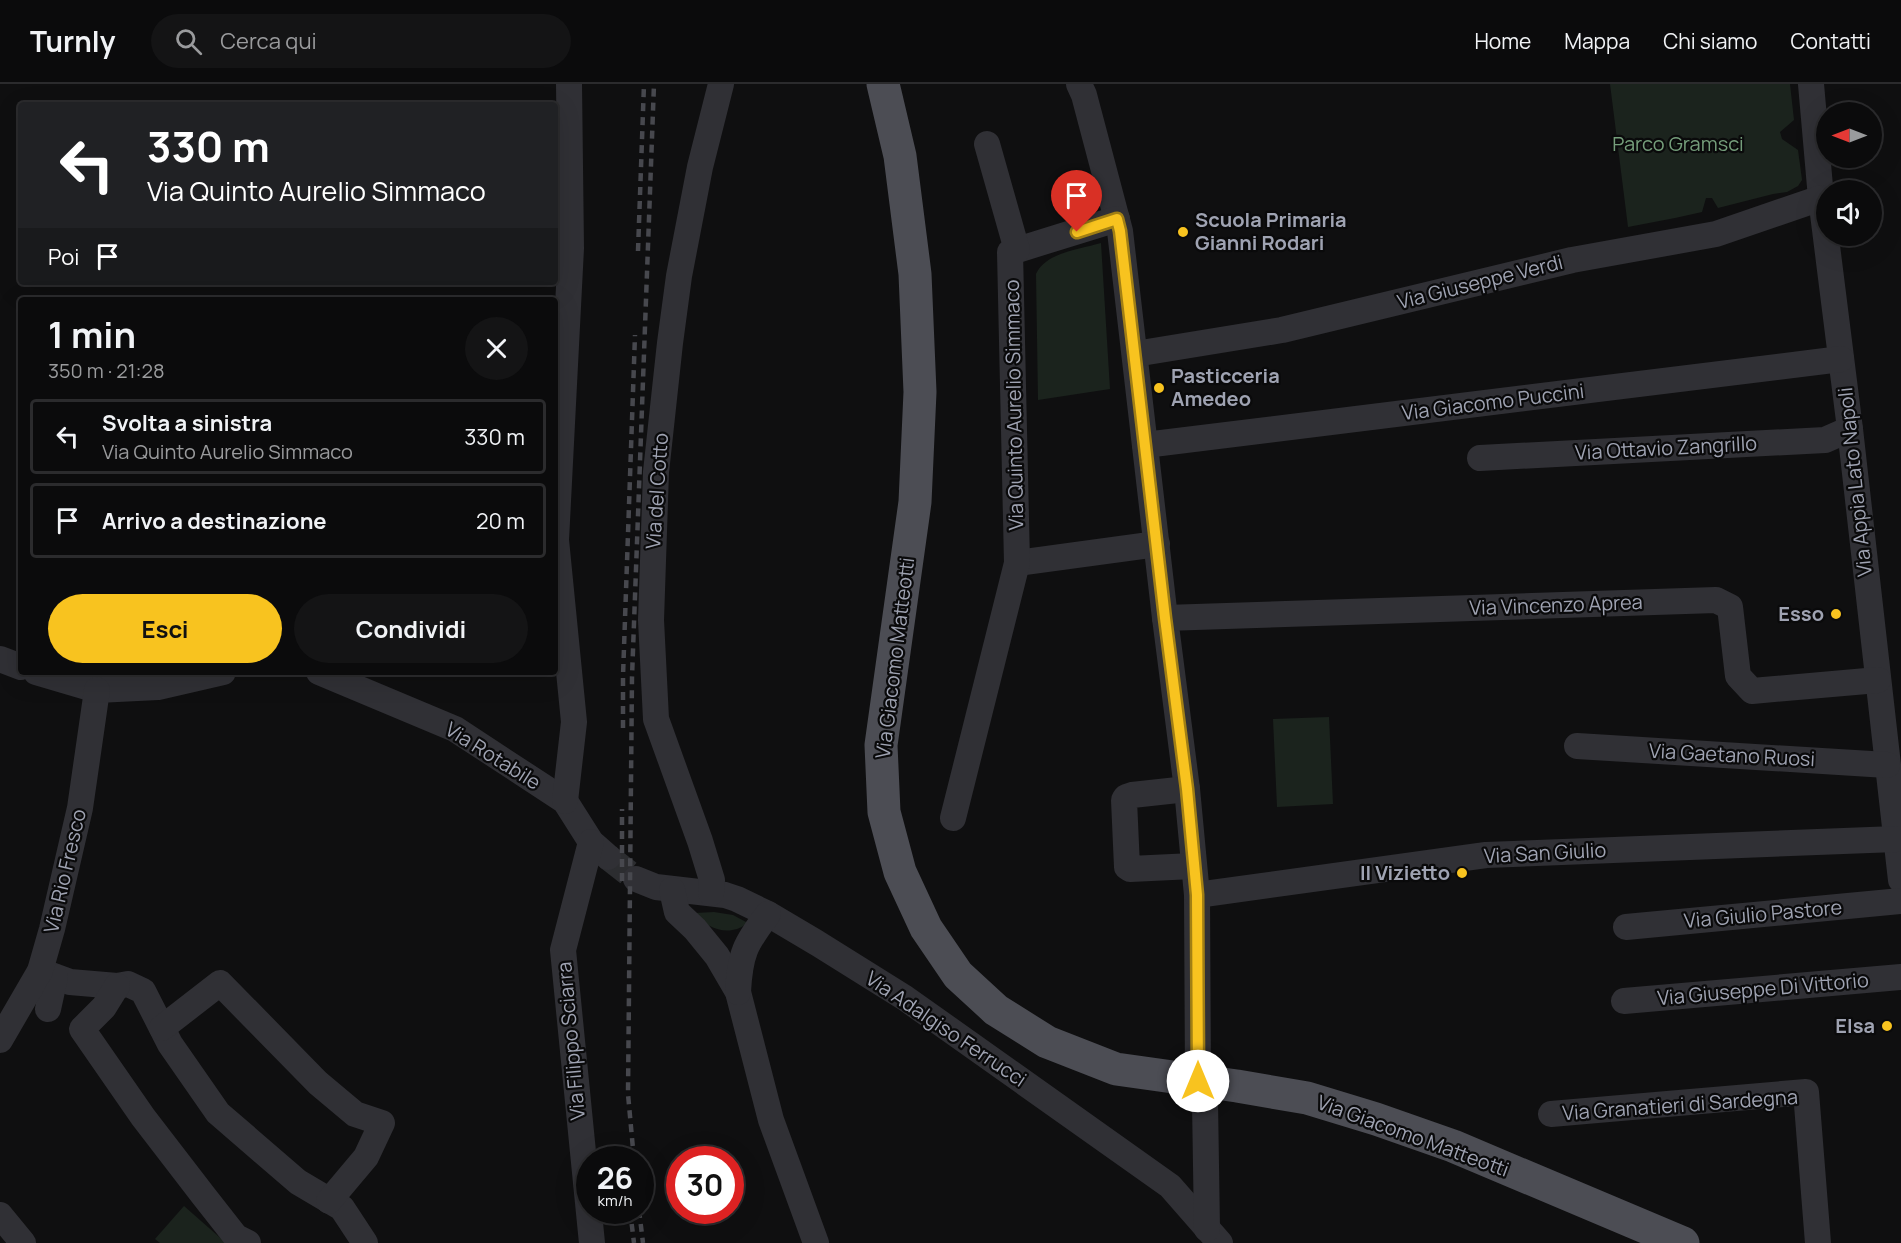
<!DOCTYPE html>
<html lang="it">
<head>
<meta charset="utf-8">
<style>
  body { margin:0; font-family:Manrope,sans-serif; background:#141415; color:#f1f3f6; height:100vh; display:flex; flex-direction:column; font-size:22px; white-space:nowrap }
  * { box-sizing:border-box; margin:0 }
  p { font-size:20px; color:#9a9b9d }
  .icon { flex:none; width:33px; height:33px; fill:none; stroke:currentColor; stroke-width:2; stroke-linecap:round; stroke-linejoin:round }
  .map { position:relative; flex:1; overflow:hidden }
  .side { position:absolute; left:18px; top:213px; width:540px; height:378px; display:flex; flex-direction:column; background:#0b0b0c; border-radius:6px; box-shadow:0 6px 24px #0002,0 0 0 2px #2b2b2d }
  .side>* { flex:none }
  .top-card { position:absolute; left:18px; top:18px; width:540px; height:183px; border-radius:6px; box-shadow:0 6px 24px #0002,0 0 0 2px #2b2b2d; background:#202124; color:#fff; overflow:hidden }
  .needle { width:39px; rotate:270deg }
  .fabs { position:absolute; left:1816px; top:18px; display:grid; gap:12px }
  .fabs a { display:grid; place-items:center; width:66px; height:66px; border-radius:50%; background:#0b0b0c; box-shadow:0 6px 24px #0002,0 0 0 2px #2b2b2d; font-size:30px }
  .speed { position:absolute; left:576px; top:1062px; display:flex; gap:12px; font-size:30px; font-weight:700; text-align:center }
  .speed>* { display:grid; place-content:center; width:78px; height:78px; border-radius:50%; background:#0b0b0c; box-shadow:0 6px 24px #0002,0 0 0 2px #2b2b2d; line-height:1 }
  .speed small { font-size:15px; font-weight:400 }
  .speed .limit { border:9px solid #d22; background:#fff; color:#111 }
  .pin { position:absolute; display:grid; place-items:center; width:51px; height:51px; color:#fff; margin:-62px -26px; border-radius:50% 50% 50% 0; rotate:-45deg; box-shadow:0 0 6px #0007 }
  .pin .icon { rotate:45deg }
  .me { position:absolute; width:66px; margin:-33px; rotate:0deg; stroke-linejoin:round; filter:drop-shadow(0 0 4px #0008) }
  .turn { display:flex; align-items:center; gap:21px; height:126px; padding:0 30px; font-size:27px }
  .turn .icon { width:78px; height:78px; stroke-width:2.5 }
  .turn b { display:block; font-size:42px; line-height:51px }
  .then { display:flex; align-items:center; height:57px; padding:0 30px; background:#0003; gap:12px; font-size:22px }
  .round { display:grid; place-items:center; flex:none; width:63px; height:63px; border-radius:32px; background:#141415 }
  .summary { display:flex; align-items:center; justify-content:space-between; height:102px; padding:0 30px }
  h1 { font-size:36px; font-weight:700; line-height:45px }
  .cta { display:flex; gap:12px; margin-top:auto; padding:12px 30px }
  .cta a { flex:1; height:69px; border-radius:36px; background:#f8c31f; color:#111; font-size:24px; font-weight:700; line-height:69px; text-align:center }
  .cta a+a { background:#141415; color:#f1f3f6 }
  ul { padding:0; list-style:none }
  li { display:flex; align-items:center; gap:18px; height:75px; margin:0 12px 9px; padding:0 18px; border:3px solid #2b2b2d; border-radius:6px }
  li div { flex:1 }
  li b { display:block; font-size:22px }
  li em { font-style:normal }
  header { display:flex; align-items:center; gap:36px; box-sizing:border-box; height:84px; padding:0 30px; background:#0b0b0c; border-bottom:2px solid #2b2b2d }
  header strong { font-size:28px }
  nav { display:flex; gap:33px; margin-inline-start:auto; font-size:21px }
  .search { width:420px; height:54px; background:#141415; display:flex; align-items:center; gap:15px; box-sizing:border-box; padding:0 21px; border-radius:33px; color:#9a9b9d; font-size:22px }
  .map>svg:first-child { display:block }
  .green { fill:#1b231d }
  .lines { fill:none; stroke-linecap:round; stroke-linejoin:round }
  .minor-tunnel { stroke:#2c2d30; stroke-width:26; stroke-dasharray:26 13; stroke-linecap:butt }
  .minor { stroke:#303035; stroke-width:26 }
  .major { stroke:#4c4d54; stroke-width:33 }
  .rail { stroke:#47484e; stroke-width:4.5; stroke-dasharray:8 6; stroke-linecap:butt }
  .route-casing { stroke:#a17f14; stroke-width:15 }
  .route { stroke:#f8c31f; stroke-width:10 }
  .poi-dot { fill:#f8c31f; stroke:#0a0a0b; stroke-width:2 }
  .labels { text-anchor:middle; stroke-width:4.5; stroke-linejoin:round; paint-order:stroke }
  .park-label { font-size:20px; fill:#759e7b; stroke:#0a0a0b }
  .poi-label { font-size:20px; font-weight:bold; fill:#9fa3b2; stroke:#0a0a0b; text-anchor:end }
  .street-label { font-size:20px; fill:#9fa3b2; stroke:#0a0a0b }
</style>
</head>
<body>
<header>
<strong>Turnly</strong>
<div class="search"><svg class="icon" aria-label="search" viewBox="0 0 24 24"><circle cx="10" cy="10" r="6"/><path d="M15 15l6 6"/></svg>Cerca qui</div>
<nav><a>Home</a><a>Mappa</a><a>Chi siamo</a><a>Contatti</a></nav>
</header>
<div class="map">
<svg width="1901" height="1159" viewBox="0 0 1901 1159">
  <rect width="100%" height="100%" fill="#0f0f10"/>
  <g class="green">
    <polygon points="1610,0 1790,0 1794,36 1780,48 1782,55 1798,66 1802,96 1798,102 1787,108 1773,110 1718,124 1712,114 1706,114 1702,128 1675,134 1628,143"/>
    <path d="M1101 159 1110 305 1038 316 1036 190C1046 168 1081 165 1101 159Z"/>
    <polygon points="1329,633 1333,720 1277,723 1273,635"/>
    <path d="M714 828 733 831 746 838V840C730 853 706 845 695 829Z"/>
    <polygon points="184,1122 226,1159 160,1159 155,1155"/>
  </g>
  <g class="lines">
    <polyline class="minor-tunnel" points="608,773 636,795"/>
    <g class="minor">
      <polyline points="1079,0 1084,11 1120,147 1165,534 1187,705 1197,811 1198,997"/>
      <polyline points="1811,0 1821,114 1850,345 1901,796"/>
      <polyline points="1017,166 1117,135"/>
      <polyline points="1135,270 1282,246 1572,176 1716,150 1821,114"/>
      <polyline points="1145,361 1841,275"/>
      <polyline points="1480,374 1825,356 1850,345"/>
      <polyline points="1017,479 1157,460"/>
      <polyline points="1165,534 1716,516 1730,523 1738,592 1752,607 1878,596"/>
      <polyline points="0,575 21,583"/>
      <polyline points="36,588 97,606 158,603 223,588"/>
      <polyline points="319,588 455,645 565,717 591,758 608,773"/>
      <polyline points="1577,662 1887,681"/>
      <polyline points="1187,705 1132,711 1126,713 1124,716 1127,783 1130,785 1193,782"/>
      <polyline points="565,717 574,638 556,456 571,164 569,0"/>
      <polyline points="953,734 1017,479 1010,168 1017,166 987,60"/>
      <polyline points="591,758 563,866 592,1159"/>
      <polyline points="636,795 656,803 725,811 737,815 768,830 817,859 905,914 1170,1102 1220,1159"/>
      <polyline points="672,806 677,828 695,845 717,872 738,908 771,1036 816,1159"/>
      <polyline points="711,809 712,796 700,757 656,635 651,536 656,388 670,259 679,192 700,83 721,0"/>
      <polyline points="1197,811 1486,771 1896,755"/>
      <polyline points="1626,843 1901,817"/>
      <polyline points="40,887 70,898 117,902 128,900 143,907 170,960 218,1029 298,1098 342,1124 365,1159"/>
      <polyline points="117,902 104,923 82,945 143,1033 203,1111 236,1153 248,1159"/>
      <path d="M738 908C740 870 745 860 768 830"/>
      <polyline points="1624,917 1901,893"/>
      <polyline points="48,925 55,893"/>
      <polyline points="162,944 220,899 318,999 355,1030 382,1039 366,1073 329,1117"/>
      <polyline points="0,956 40,887 52,845 80,724 97,606"/>
      <polyline points="1205,1018 1207,1145"/>
      <polyline points="1551,1030 1806,1008 1818,1159"/>
      <polyline points="0,1131 23,1159"/>
    </g>
    <polyline class="major" points="883,0 900,72 915,190 920,308 915,418 881,661 884,728 900,788 926,844 958,891 996,926 1047,958 1116,985 1237,1002 1307,1014 1376,1035 1453,1062 1683,1159"/>
    <g class="rail">
      <polyline points="638,167 644,0"/>
      <polyline points="623,644 623,592 635,251"/>
      <polyline points="622,797 622,725"/>
      <polyline points="634,1076 628,1010 632,593 654,0"/>
      <polyline points="630,1126 634,1159"/>
      <polyline points="639,1126 643,1159"/>
    </g>
  </g>
  <g class="lines">
    <defs>
      <polyline id="route" points="1077,148 1117,135 1120,147 1165,534 1187,705 1197,811 1198,997"/>
    </defs>
    <use href="#route" class="route-casing"/>
    <use href="#route" class="route"/>
  </g>
  <g class="poi-dot">
    <circle cx="1183" cy="148" r="6"/>
    <circle cx="1159" cy="304" r="6"/>
    <circle cx="1836" cy="530" r="6"/>
    <circle cx="1462" cy="789" r="6"/>
    <circle cx="1887" cy="942" r="6"/>
  </g>
  <g class="labels">
    <g class="park-label">
      <text x="1678" y="67">Parco Gramsci</text>
    </g>
    <g class="poi-label">
      <text x="1195" y="143" text-anchor="start">Scuola Primaria<tspan x="1195" dy="23">Gianni Rodari</tspan></text>
      <text x="1171" y="299" text-anchor="start">Pasticceria<tspan x="1171" dy="23">Amedeo</tspan></text>
      <text x="1824" y="537">Esso</text>
      <text x="1450" y="796">Il Vizietto</text>
      <text x="1875" y="949">Elsa</text>
    </g>
    <g class="street-label">
      <text transform="translate(1480 198) rotate(-14)" y="7">Via Giuseppe Verdi</text>
      <text transform="translate(1493 318) rotate(-7)" y="7">Via Giacomo Puccini</text>
      <text transform="translate(1014 321) rotate(-91)" y="7">Via Quinto Aurelio Simmaco</text>
      <text transform="translate(1666 364) rotate(-3)" y="7">Via Ottavio Zangrillo</text>
      <text transform="translate(1855 398) rotate(-96)" y="7">Via Appia Lato Napoli</text>
      <text transform="translate(657 407) rotate(-86)" y="7">Via del Cotto</text>
      <text transform="translate(1556 521) rotate(-2)" y="7">Via Vincenzo Aprea</text>
      <text transform="translate(895 574) rotate(-83)" y="7">Via Giacomo Matteotti</text>
      <text transform="translate(1732 671) rotate(3)" y="7">Via Gaetano Ruosi</text>
      <text transform="translate(493 672) rotate(32)" y="7">Via Rotabile</text>
      <text transform="translate(1545 769) rotate(-3)" y="7">Via San Giulio</text>
      <text transform="translate(65 787) rotate(-77)" y="7">Via Rio Fresco</text>
      <text transform="translate(1763 830) rotate(-5)" y="7">Via Giulio Pastore</text>
      <text transform="translate(1763 905) rotate(-5)" y="7">Via Giuseppe Di Vittorio</text>
      <text transform="translate(946 945) rotate(34)" y="7">Via Adalgiso Ferrucci</text>
      <text transform="translate(571 957) rotate(-95)" y="7">Via Filippo Sciarra</text>
      <text transform="translate(1680 1021) rotate(-4)" y="7">Via Granatieri di Sardegna</text>
      <text transform="translate(1413 1052) rotate(20)" y="7">Via Giacomo Matteotti</text>
    </g>
  </g>
</svg>
<div class="fabs">
<a><svg class="needle" viewBox="-14 -14 28 28"><path d="M0-13l5 13h-10z" fill="#e53935"/><path d="M0 13l5-13h-10z" fill="#9a9b9d"/></svg></a>
<a><svg class="icon" aria-label="sound" viewBox="0 0 24 24"><path d="M4 9h4l5-4v14l-5-4H4zM17 9q2 3 0 6"/></svg></a>
</div>
<div class="speed"><div>26<small>km/h</small></div><div class="limit">30</div></div>
<div class="pin" style="left:1077px;top:148px;background:#d93025"><svg class="icon" aria-label="arrive" viewBox="0 0 24 24"><path d="M6 21V4h12l-3 4 3 4H6"/></svg></div>
<svg class="me" style="left:1198px;top:997px" viewBox="-20 -20 40 40"><circle r="19" fill="#fff"/><path d="M0-13L10 11 0 6-10 11z" fill="#f8c31f"/></svg>
<div class="top-card">
<div class="turn"><svg class="icon" aria-label="left" viewBox="0 0 24 24"><path d="M17 20v-9H6M10 6l-5 5 5 5"/></svg><div><b>330 m</b>Via Quinto Aurelio Simmaco</div></div>
<div class="then">Poi<svg class="icon" aria-label="arrive" viewBox="0 0 24 24"><path d="M6 21V4h12l-3 4 3 4H6"/></svg></div>
</div>
<section class="side">
<div class="summary"><div><h1>1 min</h1><p>350 m · 21:28</p></div><a class="round"><svg class="icon" aria-label="close" viewBox="0 0 24 24"><path d="M6 6l12 12M18 6L6 18"/></svg></a></div>
<ul>
<li><svg class="icon" aria-label="left" viewBox="0 0 24 24"><path d="M17 20v-9H6M10 6l-5 5 5 5"/></svg><div><b>Svolta a sinistra</b><p>Via Quinto Aurelio Simmaco</p></div><em>330 m</em></li>
<li><svg class="icon" aria-label="arrive" viewBox="0 0 24 24"><path d="M6 21V4h12l-3 4 3 4H6"/></svg><div><b>Arrivo a destinazione</b></div><em>20 m</em></li>
</ul>
<div class="cta"><a>Esci</a><a>Condividi</a></div>
</section>
</div>
</body>
</html>
